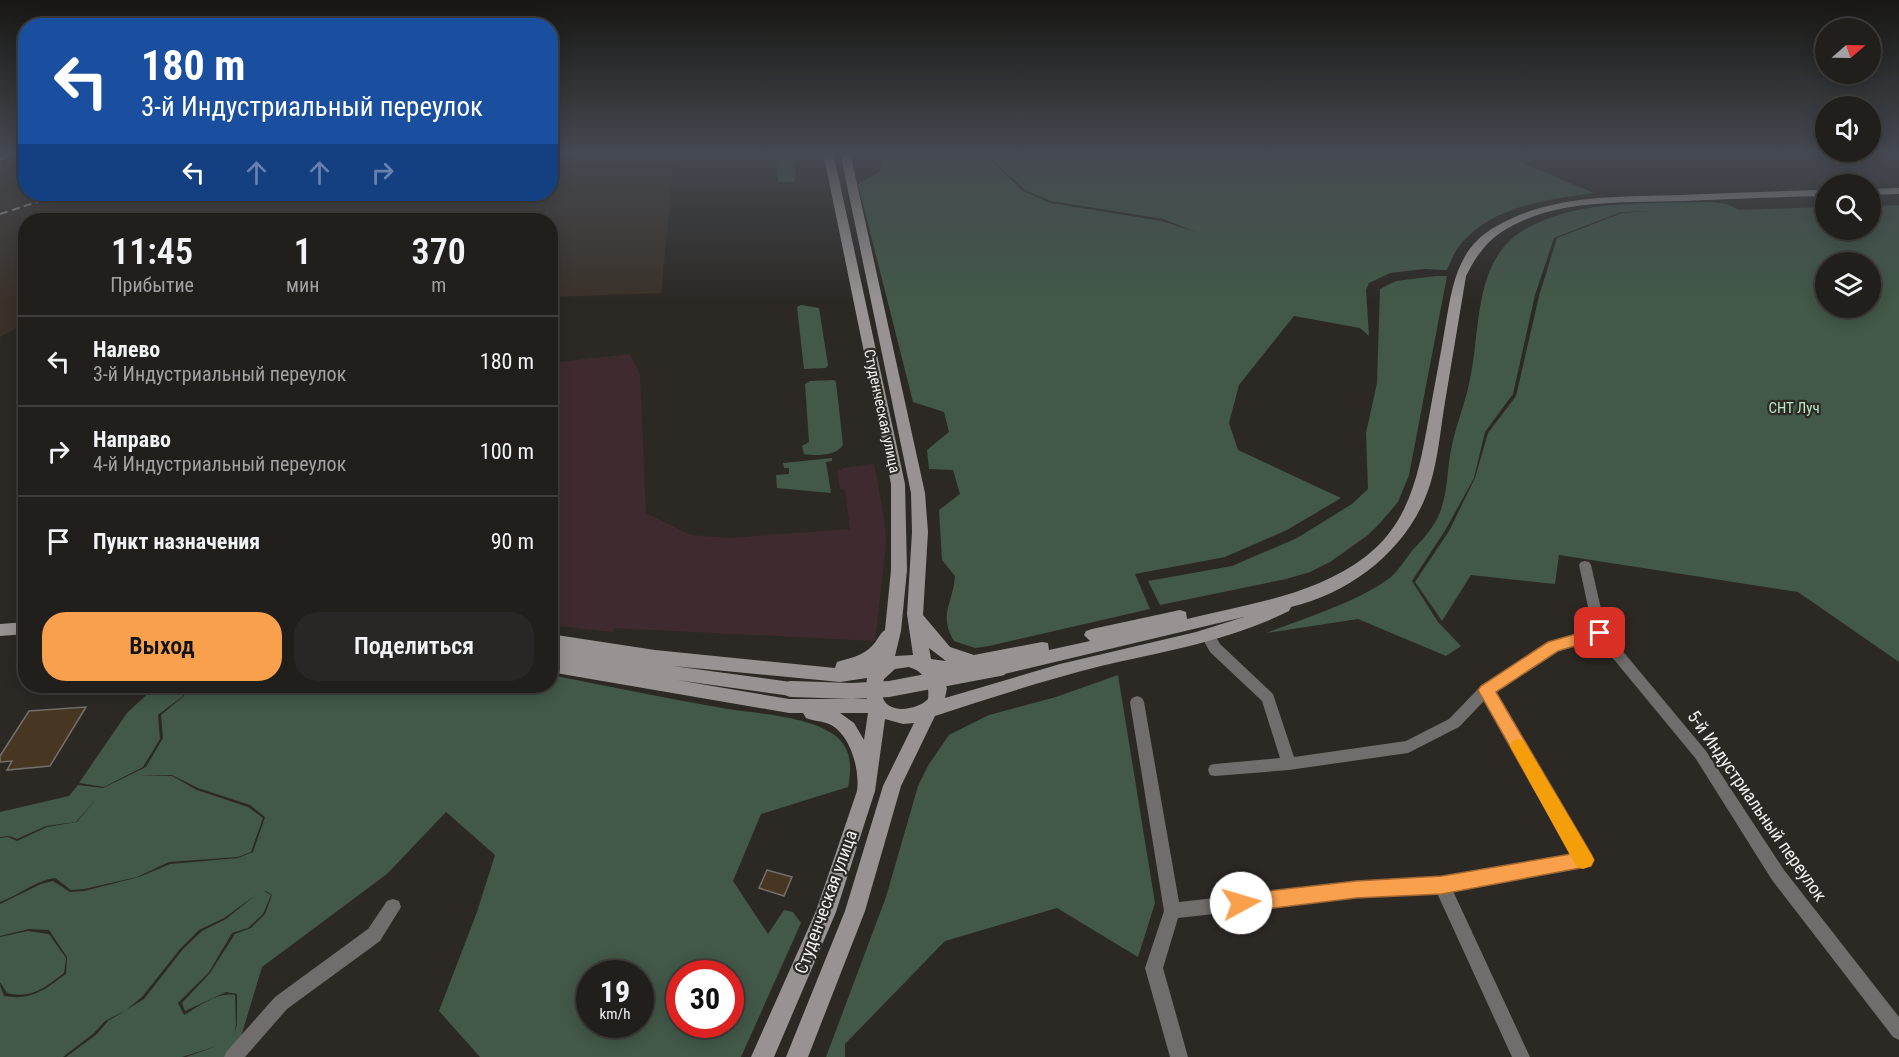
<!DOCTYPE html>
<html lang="ru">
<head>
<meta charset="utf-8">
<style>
  body { margin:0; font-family:"Roboto Condensed",sans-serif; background:#292725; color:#f1f3f6; height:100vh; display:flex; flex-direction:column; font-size:22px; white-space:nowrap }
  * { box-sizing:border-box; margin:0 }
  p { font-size:20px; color:#a2a2a3 }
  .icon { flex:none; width:33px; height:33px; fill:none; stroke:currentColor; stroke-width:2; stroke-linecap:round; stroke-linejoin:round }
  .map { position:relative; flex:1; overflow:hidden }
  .panel { position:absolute; left:18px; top:213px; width:540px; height:480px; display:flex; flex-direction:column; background:#211f1c; border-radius:24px; box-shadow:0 3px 15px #0003,0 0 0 2px #3e3d3b }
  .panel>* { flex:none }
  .banner { position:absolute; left:18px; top:18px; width:540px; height:183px; border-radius:24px; box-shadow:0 3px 15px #0003,0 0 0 2px #3e3d3b; background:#1a4fa0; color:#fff; overflow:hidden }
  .needle { width:39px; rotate:70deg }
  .fabs { position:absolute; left:1815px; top:18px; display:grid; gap:12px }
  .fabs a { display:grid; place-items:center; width:66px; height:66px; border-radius:50%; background:#211f1c; box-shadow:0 3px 15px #0003,0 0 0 2px #3e3d3b; font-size:30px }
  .speed { position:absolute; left:576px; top:960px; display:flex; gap:12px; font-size:30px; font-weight:700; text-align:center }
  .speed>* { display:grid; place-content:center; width:78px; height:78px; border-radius:50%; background:#211f1c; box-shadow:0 3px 15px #0003,0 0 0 2px #3e3d3b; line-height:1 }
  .speed small { font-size:15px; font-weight:400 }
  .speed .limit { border:9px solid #d22; background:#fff; color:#111 }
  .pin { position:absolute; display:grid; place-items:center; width:51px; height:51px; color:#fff; margin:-26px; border-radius:12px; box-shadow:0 3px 9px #0006 }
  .me { position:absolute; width:66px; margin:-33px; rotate:84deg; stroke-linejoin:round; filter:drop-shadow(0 0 4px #0008) }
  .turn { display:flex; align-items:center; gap:21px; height:126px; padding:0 24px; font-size:27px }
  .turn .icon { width:78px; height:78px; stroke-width:2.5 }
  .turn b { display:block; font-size:42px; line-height:51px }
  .lanes { display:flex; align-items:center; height:57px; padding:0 24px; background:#0003; justify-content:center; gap:30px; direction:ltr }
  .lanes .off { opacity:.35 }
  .eta { display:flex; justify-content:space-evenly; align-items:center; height:102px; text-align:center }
  .eta b { font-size:36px; font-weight:600; line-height:42px }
  .primary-button { display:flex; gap:12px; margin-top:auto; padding:12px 24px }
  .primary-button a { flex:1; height:69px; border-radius:24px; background:#f9a04d; color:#111; font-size:24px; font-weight:600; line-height:69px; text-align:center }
  .primary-button a+a { background:#292725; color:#f1f3f6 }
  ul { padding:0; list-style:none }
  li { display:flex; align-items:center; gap:18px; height:90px; padding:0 24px; border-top:2px solid #3e3d3b }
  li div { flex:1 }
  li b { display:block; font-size:22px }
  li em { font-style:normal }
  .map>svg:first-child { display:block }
  .commercial { fill:#3f2b2f }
  .built { fill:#3a322a }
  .green { fill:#425848; fill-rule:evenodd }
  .building { fill:#473622; stroke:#736f6a; stroke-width:1.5 }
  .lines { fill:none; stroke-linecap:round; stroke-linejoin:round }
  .street { fill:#706d6c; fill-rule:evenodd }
  .secondary { fill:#989392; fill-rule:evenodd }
  .rail { stroke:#9e9c99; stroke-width:2; stroke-dasharray:8 4.5; stroke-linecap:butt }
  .secondary-bridge { stroke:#989392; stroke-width:16 }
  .route { fill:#f9a04d; stroke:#a26832; stroke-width:1.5 }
  .slow { fill:#f59e0b }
  .labels { text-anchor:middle; stroke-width:4.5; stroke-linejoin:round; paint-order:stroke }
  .park-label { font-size:15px; fill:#b9e9c5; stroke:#2c2925 }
  .street-label { font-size:15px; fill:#f2f0ee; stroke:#2c2925 }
  .near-street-label { font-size:18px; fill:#f2f0ee; stroke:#2c2925 }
</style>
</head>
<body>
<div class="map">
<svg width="1899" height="1057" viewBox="0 0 1899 1057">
  <rect width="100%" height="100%" fill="#2c2925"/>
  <polygon class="commercial" points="630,354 640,375 646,513 691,535 729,538 850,529 845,489 840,489 837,470 842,470 842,468 874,464 885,523 886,545 875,641 614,628 612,632 551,625 551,363"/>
  <polygon class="built" points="16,152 25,152 26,194 550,194 551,152 675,152 661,293 551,297 550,220 26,220 25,323 0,337 0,165"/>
  <g class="green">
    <polygon points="776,152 793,152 796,179 792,182 778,182"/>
    <path d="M878 152H981L1023 191 1050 203 1162 221 1196 232 1163 219 1051 201 1025 190 984 152H1496L1594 193C1546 200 1488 206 1457 249 1453 255 1450 263 1447 270L1424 269 1390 273 1369 283 1366 290 1369 336 1360 328 1294 316 1239 385 1229 423 1238 450 1341 498 1287 530 1225 557 1135 574 1150 609 989 646 975 648 954 641C938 614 953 604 955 576L942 560 939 510 960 494 953 470 929 469 927 450 949 432 944 412 913 402 858 184 879 172 883 165Z"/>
    <path d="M1712 202 1726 204 1739 210 1825 207 1826 230H1870L1871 206 1899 205V662L1798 592 1559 555 1555 584 1471 575 1442 621 1415 582 1449 531 1475 478 1488 433 1516 396 1539 296 1557 238 1622 213 1654 211 1621 212 1554 238 1535 295 1513 394 1485 432 1474 478 1446 529 1412 581 1438 622 1461 646 1446 656 1358 619 1266 633C1305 618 1358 602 1391 577 1398 571 1405 560 1411 552 1419 543 1428 534 1434 524 1449 501 1446 470 1452 445 1457 422 1466 401 1470 379 1481 329 1473 260 1524 230 1578 198 1651 204 1712 202ZM1826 262H1870V308H1826Z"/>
    <polygon points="1436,276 1447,276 1409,475 1398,502 1381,522 1368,535 1330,562 1310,572 1286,579 1160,605 1148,581 1232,566 1297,538 1352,504 1368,489 1366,433 1377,383 1380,289 1396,281"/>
    <polygon points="801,305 819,308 828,365 826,368 804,369 797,307"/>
    <path d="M834 380 836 382 843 445C836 456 816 456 804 454L802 446 809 442 805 384 810 381Z"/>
    <polygon points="832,458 832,461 826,462 831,493 777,488 776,475 789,474 789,468 784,468 783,463"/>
    <path d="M551 675C608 686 665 698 722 708 756 714 804 715 833 734 852 747 852 767 848 787L761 814 733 881 768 934 784 910 793 912 801 923 741 1057H480L439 1011 477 912 495 855 446 812 387 874 262 967 240 1040 227 1057H186L217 1046 182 1057H66L97 1034 108 1021 144 999 183 949 202 931 226 919 257 894 224 918 199 930 180 949 142 997 126 1010 105 1021 94 1033 63 1057H0V985L4 996C32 1001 45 989 66 974L67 957 49 930 29 929 0 936V904L41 884 53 881 70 892 84 891 139 877 170 864 238 858 253 852 265 817 250 805 198 788 172 775H139L172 776 197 790 248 807 263 818 251 852 238 857 169 862 137 877 84 889 71 890 55 878C34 881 20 895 0 902V838L8 837 17 841 47 827 77 822 97 798 76 822 46 826 17 839 9 836 0 837V812L69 796 78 785 103 788 146 767 163 738 161 715 184 696 181 686H550ZM264 891H266L272 895 265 914 251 928 235 934 210 973 182 1003 185 1011 226 992 237 994V1025L234 1035 236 1025 235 995C217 992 200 1006 184 1015L178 1003 209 972 232 933 248 928 263 914 271 895ZM590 974H640V1024H590ZM680 974H730V1024H680Z"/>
    <polygon points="1118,675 1155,903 1138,957 1057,908 945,941 845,1044 845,1057 826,1057 886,897 918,786 929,764 949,735 989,715 1056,697"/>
    <polygon points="156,686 179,686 183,696 158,715 160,739 143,767 104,787 79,783 127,713"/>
    <path d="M28 931 49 934 66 958 64 973C44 988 32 999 7 993L0 982V937Z"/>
  </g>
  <g class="building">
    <polygon points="86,707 50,766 7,770 12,761 0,762 0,756 29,711"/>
    <polygon points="767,870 792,877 784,896 759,888"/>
  </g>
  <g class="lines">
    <g class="street">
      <polygon points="6,152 15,152 0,163 0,157"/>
      <polygon points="1585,561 1589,562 1591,565 1606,631 1706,751 1784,870 1899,1017 1899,1040 1893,1037 1772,880 1696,759 1597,639 1557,650 1494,692 1591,855 1593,860 1591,865 1453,891 1530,1057 1512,1057 1437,893 1356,898 1178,918 1163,968 1188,1057 1170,1057 1145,968 1164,911 1130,702 1132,698 1137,696 1142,698 1144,702 1179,902 1356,882 1442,877 1573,855 1485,700 1459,727 1408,753 1289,770 1215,776 1210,775 1208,770 1210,765 1215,764 1280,758 1262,701 1210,652 1200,634 1202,630 1212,630 1220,644 1273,694 1294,757 1406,741 1449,719 1481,686 1548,642 1593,630 1579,565 1581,562"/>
      <polygon points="393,899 399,901 401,907 380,941 287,1009 245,1057 224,1057 227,1051 275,997 368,929 387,901"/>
    </g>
    <g class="secondary">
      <path d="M823 152H833L905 484 907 570 901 631 895 656 913 655 907 614 912 532 911 493 840 152H850L925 493 928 532 923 615 950 647 974 655 1042 642 1048 643 1049 650 1090 641 1084 635 1086 631 1092 629 1180 610 1186 612 1187 619C1248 604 1313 596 1365 557 1411 522 1419 471 1429 417 1434 388 1440 358 1445 328 1452 288 1456 249 1495 227 1551 194 1618 197 1681 195 1729 193 1777 191 1826 190V196C1778 197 1730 199 1683 201 1623 203 1552 198 1500 233 1484 244 1474 260 1466 276 1459 318 1452 360 1445 402 1441 426 1439 450 1433 474 1417 541 1358 591 1291 607L1289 611C1229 641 1165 651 1101 666 1045 680 990 698 935 716L901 786 865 911 808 1057H786L845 911 883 786 914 723 903 724 885 719 875 791 836 912 774 1057H751L816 911 857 791C860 771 851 734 829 724 822 721 813 721 806 718L803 713H789L550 672V647H555L550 646V634L655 650 835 668 837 662C850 658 863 656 873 645 878 640 879 634 885 630L891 570V484ZM1244 617 1196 632 1060 664 945 698 947 688 940 674 993 664 991 668 994 673 1000 675ZM929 648 946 661 931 659ZM673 666 840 682 867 678 865 695 867 699H789L677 680 791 696 797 694 800 689 797 684 791 682ZM909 667C924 671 930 684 928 699 918 710 885 716 882 694 881 690 883 683 884 679L895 669ZM840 713H868L864 740 854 723Z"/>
      <polygon points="1899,188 1899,194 1870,195 1870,189"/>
      <polygon points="26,622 26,634 0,636 0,624"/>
    </g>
    <polyline class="rail" points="0,214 62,194"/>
    <polyline class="secondary-bridge" points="791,689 852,691 889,689 1000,668"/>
  </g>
  <linearGradient id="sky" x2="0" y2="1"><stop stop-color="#181714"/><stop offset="0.51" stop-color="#454951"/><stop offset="1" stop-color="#454951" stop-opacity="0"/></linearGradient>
  <rect width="1899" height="300" fill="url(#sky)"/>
  <polygon class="route" points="1600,627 1605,629 1607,633 1605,637 1558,651 1496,692 1591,854 1594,860 1591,866 1442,894 1356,898 1241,912 1235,909 1232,903 1235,896 1241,894 1356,881 1442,876 1571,854 1478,690 1481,686 1548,642"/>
  <polygon class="slow" points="1518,739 1524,741 1591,854 1594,860 1591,866 1583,869 1576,866 1510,746 1513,741"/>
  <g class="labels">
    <g class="park-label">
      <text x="1794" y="413">СНТ Луч</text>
    </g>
    <g class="street-label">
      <text transform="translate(882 411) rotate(78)" y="5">Студенческая улица</text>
    </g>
    <g class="near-street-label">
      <text transform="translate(1757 806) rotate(55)" y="6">5-й Индустриальный переулок</text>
      <text transform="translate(826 902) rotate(-70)" y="6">Студенческая улица</text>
    </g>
  </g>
</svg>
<div class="fabs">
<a><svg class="needle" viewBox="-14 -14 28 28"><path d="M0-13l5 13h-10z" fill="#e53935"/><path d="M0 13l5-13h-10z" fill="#a2a2a3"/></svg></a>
<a><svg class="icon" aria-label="sound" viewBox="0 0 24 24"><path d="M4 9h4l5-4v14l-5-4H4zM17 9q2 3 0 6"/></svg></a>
<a><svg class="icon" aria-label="search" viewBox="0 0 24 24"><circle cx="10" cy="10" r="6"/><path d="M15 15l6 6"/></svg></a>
<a><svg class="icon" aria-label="layers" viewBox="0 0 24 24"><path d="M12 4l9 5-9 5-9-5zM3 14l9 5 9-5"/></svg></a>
</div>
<div class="speed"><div>19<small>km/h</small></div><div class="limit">30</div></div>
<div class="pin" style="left:1600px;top:633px;background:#d93025"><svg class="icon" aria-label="arrive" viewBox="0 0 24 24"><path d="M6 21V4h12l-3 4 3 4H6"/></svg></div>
<svg class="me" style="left:1241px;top:903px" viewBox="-20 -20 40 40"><circle r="19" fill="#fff"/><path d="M0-13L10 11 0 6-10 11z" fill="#f9a04d"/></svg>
<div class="banner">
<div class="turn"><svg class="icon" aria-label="left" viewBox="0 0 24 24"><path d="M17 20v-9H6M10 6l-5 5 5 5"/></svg><div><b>180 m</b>3-й Индустриальный переулок</div></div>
<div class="lanes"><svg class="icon" aria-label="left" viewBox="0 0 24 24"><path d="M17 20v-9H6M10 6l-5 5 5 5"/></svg><svg class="icon off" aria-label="ahead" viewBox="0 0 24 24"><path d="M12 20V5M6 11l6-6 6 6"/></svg><svg class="icon off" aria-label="ahead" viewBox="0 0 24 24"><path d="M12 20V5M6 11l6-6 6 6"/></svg><svg class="icon off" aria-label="right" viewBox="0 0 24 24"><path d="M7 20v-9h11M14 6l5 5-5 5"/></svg></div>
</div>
<section class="panel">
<div class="eta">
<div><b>11:45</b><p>Прибытие</p></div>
<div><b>1</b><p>мин</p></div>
<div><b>370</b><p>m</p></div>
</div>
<ul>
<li><svg class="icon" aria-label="left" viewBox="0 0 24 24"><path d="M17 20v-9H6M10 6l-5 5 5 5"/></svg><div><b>Налево</b><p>3-й Индустриальный переулок</p></div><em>180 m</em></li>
<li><svg class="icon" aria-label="right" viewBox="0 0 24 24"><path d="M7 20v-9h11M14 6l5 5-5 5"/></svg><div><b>Направо</b><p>4-й Индустриальный переулок</p></div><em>100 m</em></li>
<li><svg class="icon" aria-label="arrive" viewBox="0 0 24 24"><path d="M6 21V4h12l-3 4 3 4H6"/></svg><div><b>Пункт назначения</b></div><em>90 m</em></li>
</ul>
<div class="primary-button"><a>Выход</a><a>Поделиться</a></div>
</section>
</div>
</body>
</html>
